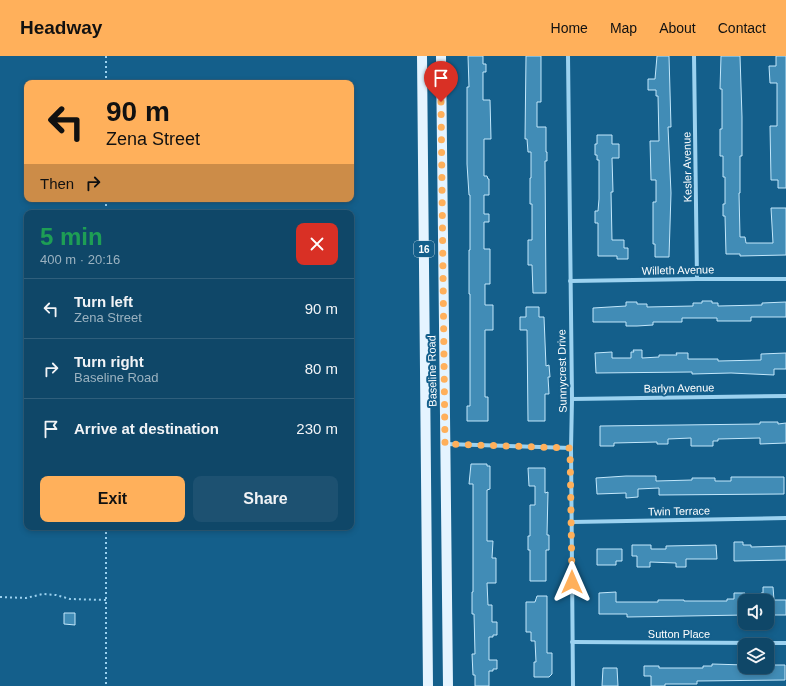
<!DOCTYPE html>
<html lang="en">
<head>
<meta charset="utf-8">
<style>
  body { margin:0; font-family:Helvetica,sans-serif; background:#1d5171; color:#f1f3f6; height:100vh; display:flex; flex-direction:column; font-size:15px; white-space:nowrap }
  * { box-sizing:border-box; margin:0 }
  p { font-size:13px; color:#9bb2c0 }
  .icon { flex:none; width:22px; height:22px; fill:none; stroke:currentColor; stroke-width:2; stroke-linecap:round; stroke-linejoin:round }
  .map { position:relative; flex:1; overflow:hidden }
  .sheet { position:absolute; left:24px; top:154px; width:330px; height:320px; display:flex; flex-direction:column; background:#0f4768; border-radius:8px; box-shadow:0 2px 6px #0003,0 0 0 1px #2f5f7c }
  .sheet>* { flex:none }
  .guide { position:absolute; left:24px; top:24px; width:330px; height:122px; border-radius:8px; box-shadow:0 2px 6px #0003,0 0 0 1px #2f5f7c; background:#ffb05b; color:#111; overflow:hidden }
  .fabs { position:absolute; left:738px; top:538px; display:grid; gap:8px }
  .fabs a { display:grid; place-items:center; width:36px; height:36px; border-radius:8px; background:#0f4768; box-shadow:0 2px 6px #0003,0 0 0 1px #2f5f7c; font-size:20px }
  .pin { position:absolute; display:grid; place-items:center; width:34px; height:34px; color:#fff; margin:-41px -17px; border-radius:50% 50% 50% 0; rotate:-45deg; box-shadow:0 0 4px #0007 }
  .pin .icon { rotate:45deg }
  .me { position:absolute; width:44px; margin:-22px; rotate:0deg; stroke-linejoin:round; filter:drop-shadow(0 0 3px #0008) }
  .turn { display:flex; align-items:center; gap:14px; height:84px; padding:0 16px; font-size:18px }
  .turn .icon { width:52px; height:52px; stroke-width:2.5 }
  .turn b { display:block; font-size:28px; line-height:34px }
  .then { display:flex; align-items:center; height:38px; padding:0 16px; background:#0003; gap:8px; font-size:15px }
  .round { display:grid; place-items:center; flex:none; width:42px; height:42px; border-radius:8px; background:#1d5171 }
  .head { display:flex; align-items:center; justify-content:space-between; height:68px; padding:0 16px }
  h1 { font-size:24px; font-weight:600; line-height:30px; color:#1e9e55 }
  .button { display:flex; gap:8px; margin-top:auto; padding:8px 16px }
  .button a { flex:1; height:46px; border-radius:8px; background:#ffb05b; color:#111; font-size:16px; font-weight:600; line-height:46px; text-align:center }
  .button a+a { background:#1d5171; color:#f1f3f6 }
  ul { padding:0; list-style:none }
  li { display:flex; align-items:center; gap:12px; height:60px; padding:0 16px; border-top:1px solid #2f5f7c }
  li div { flex:1 }
  li b { display:block; font-size:15px }
  li em { font-style:normal }
  header { display:flex; align-items:center; gap:24px; box-sizing:border-box; height:56px; padding:0 20px; background:#ffb05b; color:#111 }
  header strong { font-size:19px }
  nav { display:flex; gap:22px; margin-inline-start:auto; font-size:14px }
  .map>svg:first-child { display:block }
  .building { fill:#418cb6; stroke:#c2e7fb }
  .lines { fill:none; stroke-linecap:round; stroke-linejoin:round }
  .path { stroke:#9cd2f0; stroke-width:2; stroke-dasharray:2 3; stroke-linecap:butt }
  .minor { stroke:#9cd2f0; stroke-width:4 }
  .primary { stroke:#e5f4ff; stroke-width:10 }
  .route { stroke:#ffb05b; stroke-width:7; stroke-dasharray:0 12.6 }
  .labels { text-anchor:middle; stroke-width:4; stroke-linejoin:round; paint-order:stroke }
  .shield { fill:#145f8b; stroke:#b8cfdc; stroke-width:1 }
  .shield-label { font-size:10px; font-weight:bold; fill:#fff }
  .street-label { font-size:11px; fill:#fff; stroke:#145f8b }
</style>
</head>
<body>
<header>
<strong>Headway</strong>
<nav><a>Home</a><a>Map</a><a>About</a><a>Contact</a></nav>
</header>
<div class="map">
<svg width="786" height="630" viewBox="0 0 786 630">
  <rect width="100%" height="100%" fill="#145f8b"/>
  <g class="building">
    <polygon points="468,0 483,0 483,8 486,8 486,16 483,16 483,44 490,44 491,83 484,83 484,120 487,120 488,123 489,123 489,139 484,139 484,158 489,158 489,166 484,166 484,193 490,193 490,228 485,228 485,249 493,249 493,274 485,274 485,341 488,341 488,365 467,365 467,350 470,350 470,238 469,238 469,194 470,194 470,139 469,139 467,108 467,31 469,31"/>
    <polygon points="526,0 541,0 541,46 537,46 537,71 546,71 546,96 547,96 547,105 545,105 546,237 533,237 532,209 528,209 528,184 532,184 532,148 530,148 530,122 531,122 531,96 528,96 527,83 525,83"/>
    <polygon points="657,0 669,0 671,71 668,71 671,137 669,201 655,201 655,188 653,188 653,146 656,146 656,124 651,124 650,85 659,85 658,40 656,40 656,34 648,34 648,23 655,23"/>
    <polygon points="721,0 740,0 742,61 742,100 740,100 740,137 739,137 740,181 745,181 746,187 773,187 771,152 786,152 786,199 740,200 740,198 726,198 725,160 723,160 723,148 725,148 725,121 723,121 723,100 720,100 720,73 722,73 722,33 720,33"/>
    <polygon points="776,0 786,0 786,132 778,132 778,124 771,124 770,70 777,70 777,27 770,27 769,10 776,10"/>
    <polygon points="597,79 612,79 612,88 619,88 619,102 612,102 613,136 611,136 612,184 624,184 624,192 628,192 628,203 617,203 617,200 598,200 598,167 595,167 595,155 598,155 599,143 599,104 597,104 597,99 595,99 595,88 597,88"/>
    <polygon points="702,245 712,245 712,247 718,247 718,250 762,249 762,247 786,246 786,261 751,261 751,265 717,265 717,262 682,262 682,266 653,266 653,269 637,270 626,270 626,266 593,266 593,252 626,250 626,246 637,246 637,248 647,248 647,251 693,250 693,247 702,247"/>
    <polygon points="526,251 539,251 539,261 544,261 546,310 549,309 550,321 548,321 549,338 545,338 545,365 528,365 527,274 520,274 520,261 526,261"/>
    <polygon points="633,294 642,294 642,302 659,301 659,299 677,299 676,297 688,297 688,303 718,303 718,305 761,304 761,298 786,297 786,313 774,313 774,319 731,317 692,318 692,316 596,317 595,297 612,296 612,302 631,302 631,296 634,296"/>
    <polygon points="760,366 778,366 778,368 786,367 786,387 760,388 760,382 718,383 718,385 713,385 713,390 691,390 691,382 668,383 668,388 657,388 657,386 614,387 614,390 600,390 600,370 760,368"/>
    <polygon points="471,408 487,408 487,410 490,410 490,433 487,434 487,485 493,485 492,502 496,502 496,527 487,527 488,549 492,549 492,566 497,566 497,579 493,579 493,581 489,581 489,604 497,604 497,613 493,613 493,615 489,615 489,630 475,630 475,619 473,619 472,598 475,598 474,558 472,558 472,536 473,536 473,428 469,428"/>
    <polygon points="528,412 545,412 545,437 548,436 547,479 549,479 549,494 546,494 546,525 530,525 530,494 528,494 528,480 530,480 530,449 535,449 535,430 529,430"/>
    <polygon points="626,420 656,420 656,425 692,424 692,422 715,422 715,425 731,425 731,421 784,421 784,438 659,439 659,432 638,433 638,441 626,442 626,437 597,438 596,422"/>
    <polygon points="734,486 743,486 743,489 751,489 751,491 786,490 786,504 734,505"/>
    <polygon points="632,489 651,489 651,493 666,493 666,490 716,489 717,503 686,503 686,511 676,511 676,507 650,506 650,511 637,511 637,500 632,500"/>
    <polygon points="597,493 622,493 622,505 616,505 616,509 597,509"/>
    <polygon points="763,531 773,531 774,544 786,544 786,559 767,559 767,545 761,545 761,537 763,537"/>
    <polygon points="616,536 616,546 658,546 658,544 684,544 684,545 727,545 727,543 734,543 734,537 745,537 745,559 627,561 627,558 599,558 599,537"/>
    <polygon points="537,540 547,540 547,597 552,597 552,618 549,621 534,621 534,606 536,606 535,585 531,585 531,576 526,576 526,546 535,546"/>
    <polygon points="64,557 75,557 75,569 64,568"/>
    <polygon points="712,608 745,609 745,611 767,611 767,609 785,609 785,624 697,625 697,628 665,628 665,630 651,630 651,620 644,620 644,610 659,610 659,612 703,612 703,610 712,610"/>
    <polygon points="603,612 617,612 618,630 602,630"/>
  </g>
  <g class="lines">
    <g class="path">
      <polyline points="106,0 106,27"/>
      <polyline points="106,143 106,157"/>
      <polyline points="106,471 106,630"/>
      <polyline points="0,541 26,542 43,538 56,539 70,543 106,544"/>
    </g>
    <g class="minor">
      <polyline points="568,0 572,343 571,392 573,630"/>
      <polyline points="694,0 697,223"/>
      <polyline points="570,225 697,223 786,223"/>
      <polyline points="572,343 786,340"/>
      <polyline points="445,388 571,392"/>
      <polyline points="572,466 786,462"/>
      <polyline points="572,586 786,587"/>
    </g>
    <g class="primary">
      <polyline points="422,0 428,630"/>
      <polyline points="441,0 448,630"/>
    </g>
  </g>
  <g class="lines">
    <polyline class="route" points="441,46 445,388 570,392 572,526"/>
  </g>
  <g class="labels">
    <rect class="shield" x="414" y="185" width="20" height="16" rx="3"/>
    <g class="shield-label">
      <text x="424" y="197">16</text>
    </g>
    <g class="street-label">
      <text transform="translate(687 111) rotate(-91)" y="4">Kesler Avenue</text>
      <text transform="translate(678 214) rotate(-1)" y="4">Willeth Avenue</text>
      <text transform="translate(432 315) rotate(-91)" y="4">Baseline Road</text>
      <text transform="translate(562 315) rotate(-91)" y="4">Sunnycrest Drive</text>
      <text transform="translate(679 332) rotate(-1)" y="4">Barlyn Avenue</text>
      <text transform="translate(679 455) rotate(-1)" y="4">Twin Terrace</text>
      <text x="679" y="582">Sutton Place</text>
    </g>
  </g>
</svg>
<div class="fabs">
<a><svg class="icon" aria-label="sound" viewBox="0 0 24 24"><path d="M4 9h4l5-4v14l-5-4H4zM17 9q2 3 0 6"/></svg></a>
<a><svg class="icon" aria-label="layers" viewBox="0 0 24 24"><path d="M12 4l9 5-9 5-9-5zM3 14l9 5 9-5"/></svg></a>
</div>
<div class="pin" style="left:441px;top:46px;background:#d93025"><svg class="icon" aria-label="arrive" viewBox="0 0 24 24"><path d="M6 21V4h12l-3 4 3 4H6"/></svg></div>
<svg class="me" style="left:572px;top:526px" viewBox="-20 -20 40 40"><path d="M0-17L14 15 0 8-14 15z" fill="#ffb05b" stroke="#fff" stroke-width="4"/></svg>
<div class="guide">
<div class="turn"><svg class="icon" aria-label="left" viewBox="0 0 24 24"><path d="M17 20v-9H6M10 6l-5 5 5 5"/></svg><div><b>90 m</b>Zena Street</div></div>
<div class="then">Then<svg class="icon" aria-label="right" viewBox="0 0 24 24"><path d="M7 20v-9h11M14 6l5 5-5 5"/></svg></div>
</div>
<section class="sheet">
<div class="head"><div><h1>5 min</h1><p>400 m · 20:16</p></div><a class="round" style="background:#d93025;color:#fff"><svg class="icon" aria-label="close" viewBox="0 0 24 24"><path d="M6 6l12 12M18 6L6 18"/></svg></a></div>
<ul>
<li><svg class="icon" aria-label="left" viewBox="0 0 24 24"><path d="M17 20v-9H6M10 6l-5 5 5 5"/></svg><div><b>Turn left</b><p>Zena Street</p></div><em>90 m</em></li>
<li><svg class="icon" aria-label="right" viewBox="0 0 24 24"><path d="M7 20v-9h11M14 6l5 5-5 5"/></svg><div><b>Turn right</b><p>Baseline Road</p></div><em>80 m</em></li>
<li><svg class="icon" aria-label="arrive" viewBox="0 0 24 24"><path d="M6 21V4h12l-3 4 3 4H6"/></svg><div><b>Arrive at destination</b></div><em>230 m</em></li>
</ul>
<div class="button"><a>Exit</a><a>Share</a></div>
</section>
</div>
</body>
</html>
